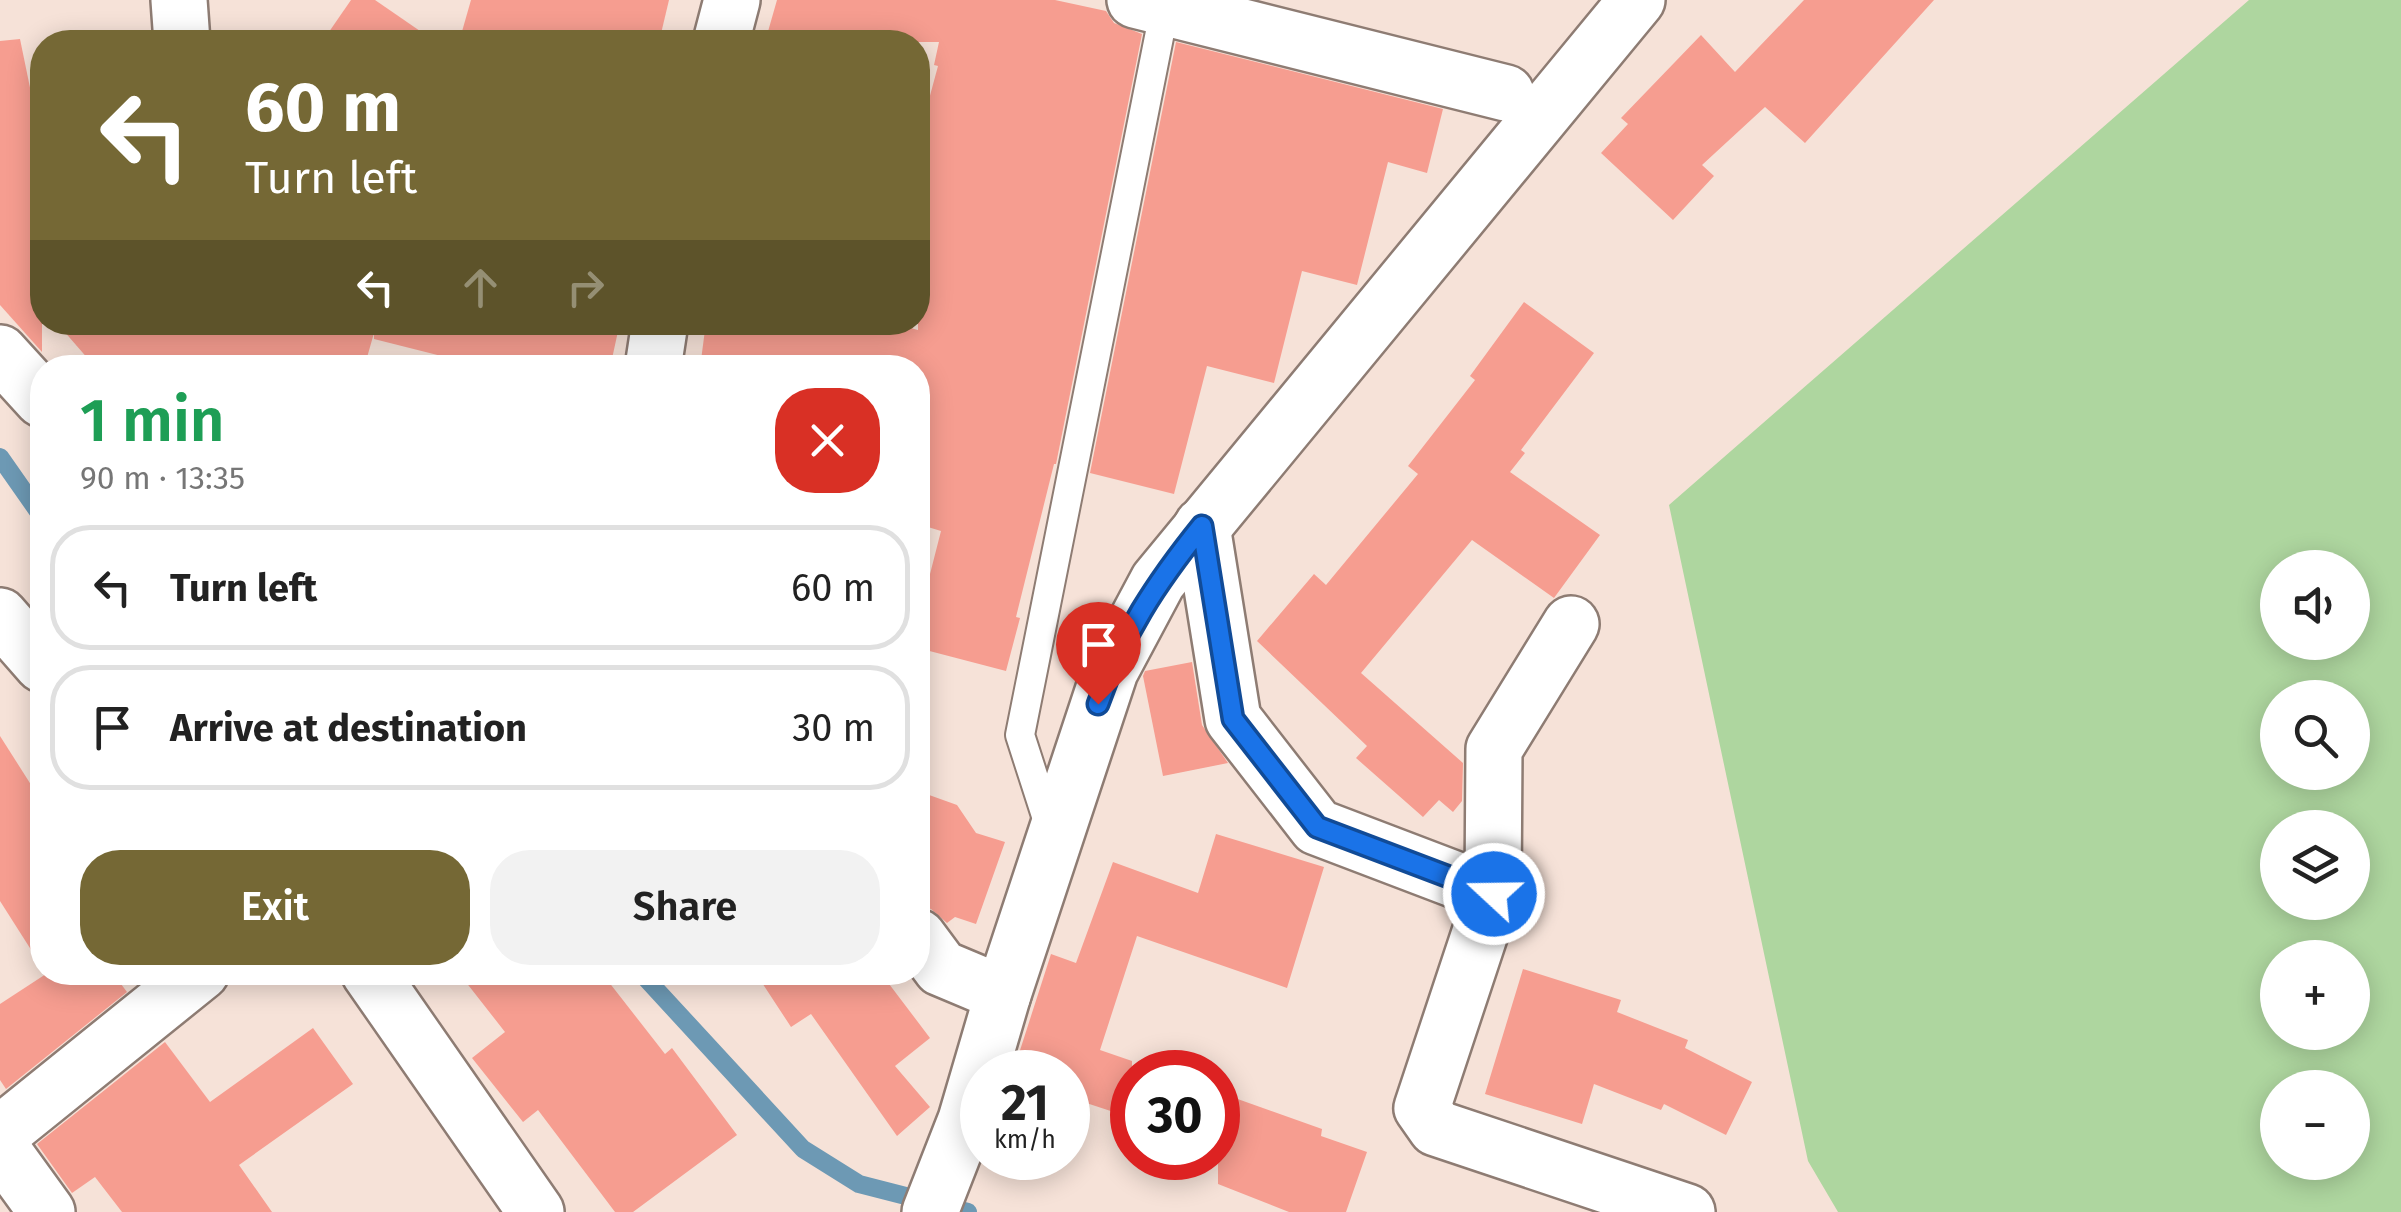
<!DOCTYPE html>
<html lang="en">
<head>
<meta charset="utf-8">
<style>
  body { margin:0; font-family:"Fira Sans",sans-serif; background:#f2f2f2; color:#222; height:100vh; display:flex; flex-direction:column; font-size:38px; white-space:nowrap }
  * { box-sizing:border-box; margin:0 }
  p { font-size:32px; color:#767676 }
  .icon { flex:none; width:55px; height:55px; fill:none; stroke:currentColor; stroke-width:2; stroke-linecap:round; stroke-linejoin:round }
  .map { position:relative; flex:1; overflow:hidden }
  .sheet { position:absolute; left:30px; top:355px; width:900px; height:630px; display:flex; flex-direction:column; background:#fff; border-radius:40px; box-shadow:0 5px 25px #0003 }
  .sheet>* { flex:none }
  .guide { position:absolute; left:30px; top:30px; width:900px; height:305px; border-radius:40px; box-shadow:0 5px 25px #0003; background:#756835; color:#fff; overflow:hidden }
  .tools { position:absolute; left:2260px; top:550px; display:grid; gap:20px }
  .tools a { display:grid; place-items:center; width:110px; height:110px; border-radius:50%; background:#fff; box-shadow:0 5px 25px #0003; font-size:50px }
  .speed { position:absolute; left:960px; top:1050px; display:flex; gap:20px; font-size:50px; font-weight:700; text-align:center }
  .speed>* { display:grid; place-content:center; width:130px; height:130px; border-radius:50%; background:#fff; box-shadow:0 5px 25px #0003; line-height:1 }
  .speed small { font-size:25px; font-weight:400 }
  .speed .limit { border:15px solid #d22; background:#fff; color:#111 }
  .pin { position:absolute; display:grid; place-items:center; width:85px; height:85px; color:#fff; margin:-102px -42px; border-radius:50% 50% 50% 0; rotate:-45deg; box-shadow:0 0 10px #0007 }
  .pin .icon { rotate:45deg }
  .me { position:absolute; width:110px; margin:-55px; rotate:291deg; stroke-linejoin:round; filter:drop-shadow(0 0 8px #0008) }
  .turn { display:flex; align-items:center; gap:35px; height:210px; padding:0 50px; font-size:45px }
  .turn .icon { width:130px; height:130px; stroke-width:2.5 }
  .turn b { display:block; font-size:70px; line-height:85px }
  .lanes { display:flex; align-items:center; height:95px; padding:0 50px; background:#0003; justify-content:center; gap:50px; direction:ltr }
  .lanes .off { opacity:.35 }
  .round { display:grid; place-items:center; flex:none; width:105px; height:105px; border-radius:40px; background:#f2f2f2 }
  .head { display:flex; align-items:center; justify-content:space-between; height:170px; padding:0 50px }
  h1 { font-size:60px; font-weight:600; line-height:75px; color:#1e9e55 }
  .cta { display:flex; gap:20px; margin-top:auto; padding:20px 50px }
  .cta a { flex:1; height:115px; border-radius:40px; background:#756835; color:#fff; font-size:40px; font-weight:600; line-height:115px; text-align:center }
  .cta a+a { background:#f2f2f2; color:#222 }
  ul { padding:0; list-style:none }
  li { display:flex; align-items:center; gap:30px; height:125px; margin:0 20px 15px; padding:0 30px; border:5px solid #e0e0e0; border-radius:40px }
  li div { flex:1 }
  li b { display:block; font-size:38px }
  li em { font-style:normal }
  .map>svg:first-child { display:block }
  .green { fill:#aed69f; fill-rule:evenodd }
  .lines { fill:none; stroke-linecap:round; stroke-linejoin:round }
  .stream { stroke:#6d99b4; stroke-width:18 }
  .building { fill:#f69d90 }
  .lane-casing { stroke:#8e7c73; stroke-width:32 }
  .street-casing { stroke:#8e7c73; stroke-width:60 }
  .lane { stroke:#fff; stroke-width:28 }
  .street { stroke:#fff; stroke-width:55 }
  .route-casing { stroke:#114b97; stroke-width:25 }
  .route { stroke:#1a73e8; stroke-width:18 }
</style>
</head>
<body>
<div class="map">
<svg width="2401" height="1212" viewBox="0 0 2401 1212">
  <rect width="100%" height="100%" fill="#f6e2d8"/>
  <path class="green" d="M2249 0H2401V1212H1838L1808 1161 1669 505ZM2278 568H2352V642H2278ZM2278 698H2352V772H2278ZM2278 828H2352V902H2278ZM2278 958H2352V1032H2278ZM2278 1088H2352V1162H2278Z"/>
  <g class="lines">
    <g class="stream">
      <polyline points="0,457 42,517"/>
      <polyline points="640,972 803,1149 859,1184 968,1212"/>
    </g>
  </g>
  <g class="building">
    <polygon points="351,0 375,0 436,42 322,42"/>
    <polygon points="471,0 669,0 659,42 459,42"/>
    <polygon points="777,0 1055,0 1106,11 1114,23 1142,34 1056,464 1054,464 1016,617 1020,618 1006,671 918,648 918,621 941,531 918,524 918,368 700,368 706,322 888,322 918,330 918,140 938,66 934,65 939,42 765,42"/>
    <polygon points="1804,0 1934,0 1805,143 1765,107 1702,165 1714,176 1673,220 1601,153 1628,124 1621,118 1701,35 1735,72"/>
    <polygon points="20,39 42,146 42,352 0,305 0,41"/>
    <polygon points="1176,42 1443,109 1427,173 1388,162 1357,285 1302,271 1274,383 1207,366 1174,494 1090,473"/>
    <polygon points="1524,302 1594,353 1521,450 1525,453 1510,472 1600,535 1554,598 1472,540 1361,673 1463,763 1462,801 1453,812 1439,800 1423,817 1356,758 1367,746 1257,641 1314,574 1326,585 1418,474 1408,466 1475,380 1470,376"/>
    <polygon points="56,322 620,322 610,368 489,368 374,339 374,333 364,368 96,368"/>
    <polygon points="1192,662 1202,725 1228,763 1163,776 1143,676 1145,671"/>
    <polygon points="0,736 42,802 42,967 0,901"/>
    <polygon points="918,791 957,805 976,833 1005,842 976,924 955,917 947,923 931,909 918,906"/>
    <polygon points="1216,834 1324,867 1287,988 1137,936 1100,1050 1132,1061 1132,1118 1068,1097 1068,1072 1013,1072 1051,954 1076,963 1113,862 1198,893"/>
    <polygon points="1523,969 1621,1000 1617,1012 1688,1040 1685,1048 1752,1082 1726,1135 1664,1104 1661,1110 1594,1084 1582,1124 1485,1094"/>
    <polygon points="49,972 112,972 127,992 6,1089 0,1080 0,1004"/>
    <polygon points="458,972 601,972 665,1054 672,1048 737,1135 633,1212 615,1212 538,1110 523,1122 472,1058 505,1032"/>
    <polygon points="755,972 880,972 930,1038 895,1066 930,1107 897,1136 811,1014 791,1027"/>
    <polygon points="313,1028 353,1084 239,1165 272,1212 122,1212 95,1177 72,1193 37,1144 165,1042 210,1102"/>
    <polygon points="1218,1092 1322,1129 1321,1136 1367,1152 1346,1212 1289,1212 1218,1184"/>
  </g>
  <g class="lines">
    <defs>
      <polyline id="lane" points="1050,828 1020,735 1165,7"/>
      <g id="street">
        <polyline points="179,0 182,42"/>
        <polyline points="1135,0 1506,93"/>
        <polyline points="721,42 732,0"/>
        <polyline points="0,353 42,399"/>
        <polyline points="653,368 660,322"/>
        <polyline points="1202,526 1233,719 1317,827 1493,894 1422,1108 1436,1128 1687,1212"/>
        <polyline points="0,616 42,664"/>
        <polyline points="1493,894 1494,749 1571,624"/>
        <polyline points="918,937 941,968 1003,994"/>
        <polyline points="369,972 536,1212"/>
        <polyline points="0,1134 201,972"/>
        <polyline points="0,1147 47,1212"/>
        <polyline points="930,1212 966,1120 1003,994 1110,671 1158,581 1637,0"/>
      </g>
    </defs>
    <use href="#lane" class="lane-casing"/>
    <use href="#street" class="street-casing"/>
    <use href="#lane" class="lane"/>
    <use href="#street" class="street"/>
  </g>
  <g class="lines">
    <defs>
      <path id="route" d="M1098 704C1122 635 1156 583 1202 526L1233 719 1317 827 1494 894"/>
    </defs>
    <use href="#route" class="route-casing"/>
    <use href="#route" class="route"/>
  </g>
</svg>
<div class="tools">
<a><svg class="icon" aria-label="sound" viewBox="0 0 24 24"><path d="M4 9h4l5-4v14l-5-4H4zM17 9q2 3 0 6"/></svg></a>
<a><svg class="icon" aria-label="search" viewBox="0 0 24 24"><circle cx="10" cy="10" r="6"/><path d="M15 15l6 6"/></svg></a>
<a><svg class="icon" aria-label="layers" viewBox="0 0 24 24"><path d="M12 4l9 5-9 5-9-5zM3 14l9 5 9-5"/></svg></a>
<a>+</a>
<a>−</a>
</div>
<div class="speed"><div>21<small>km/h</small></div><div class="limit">30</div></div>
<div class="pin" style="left:1098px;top:704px;background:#d93025"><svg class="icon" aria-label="arrive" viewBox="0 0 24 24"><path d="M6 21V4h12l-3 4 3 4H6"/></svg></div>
<svg class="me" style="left:1494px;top:894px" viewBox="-20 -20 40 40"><circle r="17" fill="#1a73e8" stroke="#fff" stroke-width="3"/><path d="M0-11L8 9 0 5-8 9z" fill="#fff"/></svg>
<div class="guide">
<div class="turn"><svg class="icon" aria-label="left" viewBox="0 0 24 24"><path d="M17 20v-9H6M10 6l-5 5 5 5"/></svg><div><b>60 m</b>Turn left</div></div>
<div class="lanes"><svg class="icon" aria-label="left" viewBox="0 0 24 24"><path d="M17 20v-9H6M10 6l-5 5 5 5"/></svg><svg class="icon off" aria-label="ahead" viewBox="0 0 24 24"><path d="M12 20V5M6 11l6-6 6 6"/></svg><svg class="icon off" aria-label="right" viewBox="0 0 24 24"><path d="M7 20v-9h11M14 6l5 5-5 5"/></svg></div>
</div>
<section class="sheet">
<div class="head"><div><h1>1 min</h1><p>90 m · 13:35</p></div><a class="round" style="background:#d93025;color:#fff"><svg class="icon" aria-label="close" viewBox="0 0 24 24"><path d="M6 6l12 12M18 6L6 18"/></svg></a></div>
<ul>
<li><svg class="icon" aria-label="left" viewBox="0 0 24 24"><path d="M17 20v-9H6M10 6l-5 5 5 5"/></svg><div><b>Turn left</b></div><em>60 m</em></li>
<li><svg class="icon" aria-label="arrive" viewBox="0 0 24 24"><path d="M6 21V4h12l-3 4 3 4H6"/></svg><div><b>Arrive at destination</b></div><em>30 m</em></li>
</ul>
<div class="cta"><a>Exit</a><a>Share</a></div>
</section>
</div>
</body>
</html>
